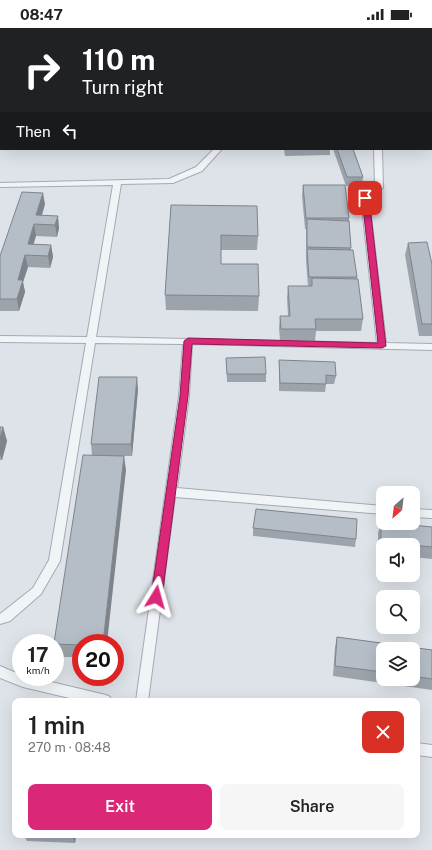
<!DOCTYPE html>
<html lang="en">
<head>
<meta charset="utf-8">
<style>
  body { margin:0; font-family:"Public Sans",sans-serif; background:#f6f6f6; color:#222; height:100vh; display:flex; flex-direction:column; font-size:15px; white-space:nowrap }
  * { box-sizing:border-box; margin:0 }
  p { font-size:13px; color:#767676 }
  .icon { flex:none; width:22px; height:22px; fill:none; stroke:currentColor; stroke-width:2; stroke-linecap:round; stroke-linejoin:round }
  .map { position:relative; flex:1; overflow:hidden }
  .drawer { position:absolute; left:12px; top:670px; width:408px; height:140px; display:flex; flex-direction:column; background:#fff; border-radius:8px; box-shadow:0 4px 16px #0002 }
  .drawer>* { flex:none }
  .guide { position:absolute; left:0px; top:0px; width:432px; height:122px; box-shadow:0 4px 16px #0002; background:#202124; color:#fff; overflow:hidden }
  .needle { width:26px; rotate:208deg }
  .controls { position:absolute; left:376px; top:458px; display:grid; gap:8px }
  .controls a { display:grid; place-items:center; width:44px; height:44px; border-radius:8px; background:#fff; box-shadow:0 4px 16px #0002; font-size:20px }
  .speed { position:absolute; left:12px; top:606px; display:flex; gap:8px; font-size:20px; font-weight:700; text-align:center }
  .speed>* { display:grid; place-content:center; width:52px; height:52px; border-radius:50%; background:#fff; box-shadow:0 4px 16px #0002; line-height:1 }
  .speed small { font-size:10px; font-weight:400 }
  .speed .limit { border:6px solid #d22; background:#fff; color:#111 }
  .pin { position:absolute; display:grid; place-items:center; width:34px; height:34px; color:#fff; margin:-17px; border-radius:8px; box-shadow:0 2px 6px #0006 }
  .me { position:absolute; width:44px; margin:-22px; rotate:8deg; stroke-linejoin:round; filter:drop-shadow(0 0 3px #0008) }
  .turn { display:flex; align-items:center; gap:14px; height:84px; padding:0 16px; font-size:18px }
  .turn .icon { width:52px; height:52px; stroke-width:2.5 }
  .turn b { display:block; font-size:28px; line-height:34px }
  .then { display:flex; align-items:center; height:38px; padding:0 16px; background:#0003; gap:8px; font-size:15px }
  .round { display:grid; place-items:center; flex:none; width:42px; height:42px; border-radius:8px; background:#f6f6f6 }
  .summary { display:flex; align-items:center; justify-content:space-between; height:68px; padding:0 16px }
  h1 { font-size:24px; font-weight:600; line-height:30px }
  .button { display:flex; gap:8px; margin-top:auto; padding:8px 16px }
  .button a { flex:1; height:46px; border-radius:8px; background:#db2777; color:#fff; font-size:16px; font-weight:600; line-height:46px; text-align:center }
  .button a+a { background:#f6f6f6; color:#222 }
  .status { display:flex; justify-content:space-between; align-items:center; height:28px; padding:0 20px; background:#fff; direction:ltr }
  .status svg { height:11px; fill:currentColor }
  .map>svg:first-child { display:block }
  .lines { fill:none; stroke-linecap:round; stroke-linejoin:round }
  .lane-casing { stroke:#a3aab4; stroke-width:2 }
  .lane { fill:#f1f4f7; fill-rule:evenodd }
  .wall { fill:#9ca3ab; fill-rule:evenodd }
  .shaded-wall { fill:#7f848b }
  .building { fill:#b5bdc7; stroke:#7f848b }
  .route { fill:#db2777; stroke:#8e194d }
</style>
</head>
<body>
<div class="status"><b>08:47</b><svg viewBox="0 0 49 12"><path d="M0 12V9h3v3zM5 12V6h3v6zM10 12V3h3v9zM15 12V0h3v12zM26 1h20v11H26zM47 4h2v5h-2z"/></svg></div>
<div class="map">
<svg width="432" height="822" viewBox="0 0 432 822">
  <rect width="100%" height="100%" fill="#dee3e9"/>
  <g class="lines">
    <defs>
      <g id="lane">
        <polygon points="431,11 432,11 431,16"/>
        <polygon points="0,48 1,48 0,56"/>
        <rect x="0" y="74" width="1" height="4"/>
        <rect x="431" y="116" width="1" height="4"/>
        <polygon points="214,121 222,121 202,143 173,155 121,156 96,309 377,315 361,170 375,159 374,121 382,121 383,160 369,171 386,315 432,316 432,322 192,316 189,368 177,460 383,478 383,486 175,469 148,673 136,673 179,368 183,316 95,315 60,533 41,566 10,593 0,596 0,586 33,560 49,532 86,315 0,314 0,308 87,309 113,157 0,159 0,155 169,151 196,139"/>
        <polygon points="413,481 432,482 432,490 413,489"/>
        <polygon points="0,638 21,647 21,649 30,649 106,667 110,669 112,673 82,673 23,659 0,650"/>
        <polygon points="417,715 432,717 432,729 417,727"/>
      </g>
    </defs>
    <use href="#lane" class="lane-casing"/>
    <use href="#lane" class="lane"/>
  </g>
  <g class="wall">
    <polygon points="284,121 330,121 330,127 285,128"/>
    <polygon points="333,121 353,121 363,149 362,157 346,158"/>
    <polygon points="303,157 349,190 351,222 357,249 363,291 361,303 316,303 315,313 280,312 279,300 280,288 288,288 287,270 288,258 308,258 306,233 306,201 305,201 302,168"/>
    <polygon points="45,176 42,187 59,200 57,209 36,208 33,216 51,217 53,229 50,240 28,239 23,254 25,264 19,283 0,283 0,228"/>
    <polygon points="171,177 258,208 257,222 221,222 221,236 259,268 258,283 166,282 165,267"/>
    <polygon points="408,215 432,236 432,308 419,308 405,227"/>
    <polygon points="226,330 266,346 266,354 227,354"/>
    <polygon points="279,332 336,348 334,356 326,356 325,364 279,363"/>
    <polygon points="138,361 132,428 118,428 126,442 81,615 81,629 58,629 55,619 55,615 92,427 91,416"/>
    <polygon points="0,399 3,399 7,413 2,432 0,432"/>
    <polygon points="381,494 432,499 432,531 413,529 413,517 383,517 383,525 378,525 378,505"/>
    <polygon points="253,500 356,511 355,519 253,508"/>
    <path d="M337 609 432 622V662L333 648 335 619ZM383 621H413V651H383Z"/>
    <polygon points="24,807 76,807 75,815 27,813"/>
  </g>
  <g class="shaded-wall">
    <polygon points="43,165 45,176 39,196 36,187"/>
    <polygon points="58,188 59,200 57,209 55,197"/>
    <polygon points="34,196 36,208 30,227 28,216"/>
    <polygon points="51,217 53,229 50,240 48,228"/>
    <polygon points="25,227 28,239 23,254 25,264 19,283 17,271 18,252"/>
    <polygon points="137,349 138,361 132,428 131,416"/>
    <polygon points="3,399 7,413 2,432 0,426 0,411"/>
    <polygon points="124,428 126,442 107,615 103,615"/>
    <polygon points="72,807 76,807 75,815"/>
  </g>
  <g class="building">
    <polygon points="337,121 353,121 363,149 347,149"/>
    <polygon points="303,157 345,157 349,190 306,190"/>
    <polygon points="22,164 43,165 36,187 58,188 55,197 34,196 28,216 51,217 48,228 25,227 18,252 23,252 17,271 0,271 0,228"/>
    <polygon points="171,177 257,178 258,208 221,207 221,236 258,236 259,268 165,267"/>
    <polygon points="307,191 349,193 351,220 307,219"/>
    <polygon points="427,214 432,236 432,296 422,296 408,215"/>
    <polygon points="307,221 353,222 357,249 309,249"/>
    <polygon points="312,250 358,251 363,291 315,291 316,301 281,301 280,288 290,288 288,258 312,258"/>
    <polygon points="265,329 266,346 227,346 226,330"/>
    <polygon points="279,332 335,334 336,348 326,347 326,356 280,355"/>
    <polygon points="99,349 137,349 131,416 91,416"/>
    <polygon points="0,399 3,399 0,411"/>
    <polygon points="83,427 124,428 103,615 81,615 81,617 55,616 55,615 54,615"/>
    <polygon points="256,481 357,491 356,511 253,500"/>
    <polygon points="381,494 383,494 383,495 394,495 432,499 432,519 381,514"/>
    <polygon points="337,609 432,622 432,651 413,648 413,621 383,621 383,644 335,638"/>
  </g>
  <polygon class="route" points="365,168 369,170 386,318 382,320 192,316 188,368 162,569 160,572 156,573 153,572 151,569 180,368 184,313 188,310 378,315 362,170"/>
</svg>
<div class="controls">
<a><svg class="needle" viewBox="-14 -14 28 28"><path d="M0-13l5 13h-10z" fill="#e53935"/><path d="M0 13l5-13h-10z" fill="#767676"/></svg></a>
<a><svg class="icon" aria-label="sound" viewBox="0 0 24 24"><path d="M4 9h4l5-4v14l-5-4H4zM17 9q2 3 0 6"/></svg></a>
<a><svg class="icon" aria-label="search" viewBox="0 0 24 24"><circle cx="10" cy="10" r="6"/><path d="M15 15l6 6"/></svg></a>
<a><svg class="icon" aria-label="layers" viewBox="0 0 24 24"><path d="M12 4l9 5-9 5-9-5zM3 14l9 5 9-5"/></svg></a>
</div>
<div class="speed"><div>17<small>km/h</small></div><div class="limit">20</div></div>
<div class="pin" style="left:365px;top:170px;background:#d93025"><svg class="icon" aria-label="arrive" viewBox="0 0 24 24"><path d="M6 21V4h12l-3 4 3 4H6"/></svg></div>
<svg class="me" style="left:156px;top:569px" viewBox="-20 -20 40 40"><path d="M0-17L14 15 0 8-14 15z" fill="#db2777" stroke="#fff" stroke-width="4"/></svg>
<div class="guide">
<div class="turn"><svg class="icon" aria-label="right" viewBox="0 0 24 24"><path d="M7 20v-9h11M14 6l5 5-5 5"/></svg><div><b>110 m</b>Turn right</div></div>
<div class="then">Then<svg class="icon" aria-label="left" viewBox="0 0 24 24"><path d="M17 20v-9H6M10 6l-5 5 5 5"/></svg></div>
</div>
<section class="drawer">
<div class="summary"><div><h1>1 min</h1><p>270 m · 08:48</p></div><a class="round" style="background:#d93025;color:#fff"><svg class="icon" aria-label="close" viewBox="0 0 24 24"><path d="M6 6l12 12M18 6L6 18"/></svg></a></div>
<div class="button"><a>Exit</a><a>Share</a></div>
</section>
</div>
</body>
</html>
